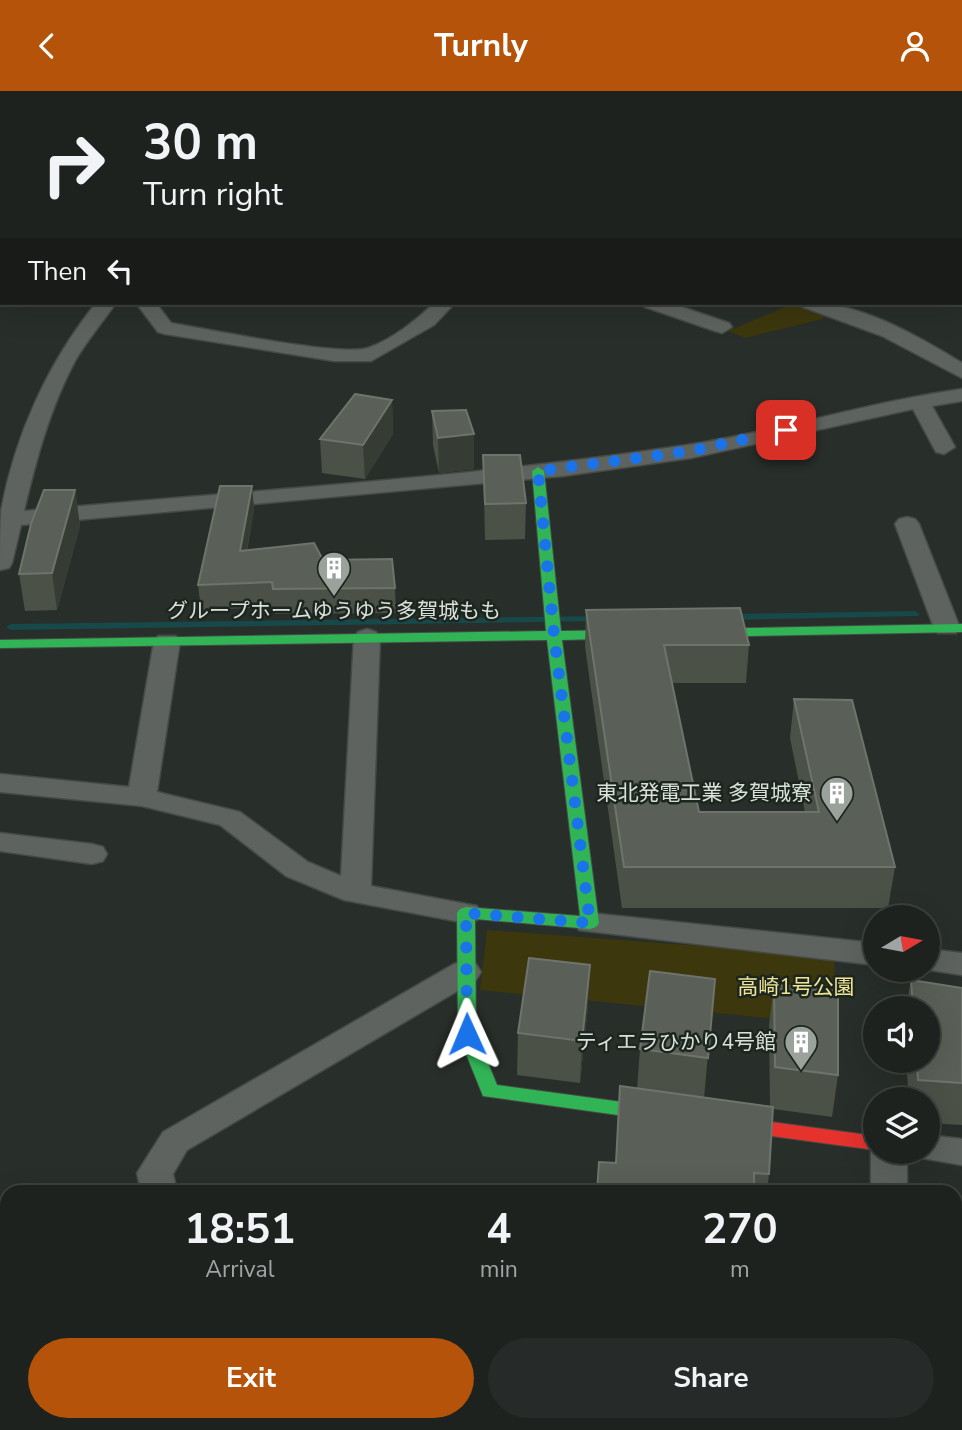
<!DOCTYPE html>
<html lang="en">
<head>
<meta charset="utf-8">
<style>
  body { margin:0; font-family:"Nunito Sans","Noto Sans JP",sans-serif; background:#262a28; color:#f1f3f6; height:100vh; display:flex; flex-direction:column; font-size:26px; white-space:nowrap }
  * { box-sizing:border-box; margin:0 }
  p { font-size:23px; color:#a1a4a4 }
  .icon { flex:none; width:38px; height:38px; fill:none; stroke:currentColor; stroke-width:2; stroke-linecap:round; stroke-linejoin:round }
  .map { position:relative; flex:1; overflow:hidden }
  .panel { position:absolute; left:0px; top:1094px; width:962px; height:247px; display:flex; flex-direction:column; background:#1e221f; border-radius:21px 21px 0 0; box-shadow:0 7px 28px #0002,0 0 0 2px #3c3f3d }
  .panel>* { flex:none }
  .top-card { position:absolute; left:0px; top:0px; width:962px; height:214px; box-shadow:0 7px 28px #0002,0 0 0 2px #3c3f3d; background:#1e221f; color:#f1f3f6; overflow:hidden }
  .needle { width:46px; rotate:80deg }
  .tools { position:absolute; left:863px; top:814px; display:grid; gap:14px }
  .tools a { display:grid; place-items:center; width:77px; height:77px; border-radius:50%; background:#1e221f; box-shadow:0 7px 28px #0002,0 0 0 2px #3c3f3d; font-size:35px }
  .pin { position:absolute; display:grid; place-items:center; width:60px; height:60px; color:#fff; margin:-30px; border-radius:14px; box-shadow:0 4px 10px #0006 }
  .me { position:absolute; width:77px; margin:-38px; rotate:359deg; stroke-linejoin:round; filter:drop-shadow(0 0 5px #0008) }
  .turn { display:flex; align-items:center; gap:24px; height:147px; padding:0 28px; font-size:32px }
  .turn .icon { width:91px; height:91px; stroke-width:2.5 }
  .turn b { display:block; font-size:49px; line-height:60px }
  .then { display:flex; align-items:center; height:66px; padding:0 28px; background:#0003; gap:14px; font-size:26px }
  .eta { display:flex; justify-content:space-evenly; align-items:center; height:119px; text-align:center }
  .eta b { font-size:42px; font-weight:700; line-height:49px }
  .cta { display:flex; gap:14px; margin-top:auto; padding:14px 28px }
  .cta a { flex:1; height:80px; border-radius:42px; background:#b45309; color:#fff; font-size:28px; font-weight:700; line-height:80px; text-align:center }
  .cta a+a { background:#262a28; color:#f1f3f6 }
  header { display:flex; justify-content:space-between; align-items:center; height:91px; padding:0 28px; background:#b45309; color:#fff; font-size:32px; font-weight:700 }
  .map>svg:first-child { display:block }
  .green { fill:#3c370d }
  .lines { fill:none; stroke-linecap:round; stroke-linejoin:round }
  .stream { fill:#17484a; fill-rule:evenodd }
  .street-casing { stroke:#464a46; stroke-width:3 }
  .fast-casing { stroke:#464a46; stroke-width:2 }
  .jam-casing { stroke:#464a46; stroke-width:2 }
  .street { fill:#5e635f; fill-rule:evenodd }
  .fast { fill:#30b455; fill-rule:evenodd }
  .jam { fill:#e5322d; fill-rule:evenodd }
  .wall { fill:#4b5147 }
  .shaded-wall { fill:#363c34 }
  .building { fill:#5a6057; stroke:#6e746b; stroke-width:2 }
  .route { stroke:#1a73e8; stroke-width:12; stroke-dasharray:0 21.6 }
  .labels { text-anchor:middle; stroke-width:5; stroke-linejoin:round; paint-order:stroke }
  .poi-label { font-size:21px; fill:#d9e0da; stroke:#1c261e; text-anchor:end }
  .park-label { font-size:21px; fill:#efe395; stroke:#1c261e }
</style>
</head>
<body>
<header><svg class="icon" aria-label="back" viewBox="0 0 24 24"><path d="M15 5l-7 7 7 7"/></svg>Turnly<svg class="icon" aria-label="person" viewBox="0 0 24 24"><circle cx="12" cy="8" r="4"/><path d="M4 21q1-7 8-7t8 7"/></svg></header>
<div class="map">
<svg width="962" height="1339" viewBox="0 0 962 1339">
  <rect width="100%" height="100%" fill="#282e29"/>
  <g class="green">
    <polygon points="792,213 825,222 823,228 745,247 728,240"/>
    <polygon points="487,839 834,865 837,934 480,899"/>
  </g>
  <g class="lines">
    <g class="stream">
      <polygon points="915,520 920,523 918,525 731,529 726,526 731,523"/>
      <polygon points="599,525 602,526 604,528 602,530 11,539 6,536 11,533"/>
    </g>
    <defs>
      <g id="street">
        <polygon points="242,0 259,0 240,2"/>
        <rect x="605" y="0" width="16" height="2"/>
        <rect x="0" y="87" width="2" height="10"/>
        <path d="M96 212H116C102 232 87 249 75 270 50 317 36 369 24 420 245 400 468 387 687 354 780 340 869 311 962 298V310L932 315 955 356 944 363 936 361 913 318 691 367 563 385 21 434 12 472 9 477 0 479C0 460 0 439 1 420 15 344 48 272 96 212Z"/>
        <path d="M136 212H156L171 232C206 238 343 266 368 257 391 249 417 229 434 212H455L434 234 371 270H334L165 243 158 241Z"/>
        <polygon points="642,212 670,212 729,232 732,236 722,242 715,240 645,216"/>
        <path d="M800 212C857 209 914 243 962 272V287L882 245 803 216Z"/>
        <polygon points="907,426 915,428 919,433 960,537 956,542 938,542 934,537 895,433 899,428"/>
        <polygon points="367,538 376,541 380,546 371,795 477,815 481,822 477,829 466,832 344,809 286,785 220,734 142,715 0,701 0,683 129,696 154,550 158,545 176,545 180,550 157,701 240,721 308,771 341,785 354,546 358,541"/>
        <polygon points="0,742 92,753 103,756 107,763 103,770 92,773 0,760"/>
        <polygon points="590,822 875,852 875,874 579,839 574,832 579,825"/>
        <polygon points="928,858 962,862 962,884 923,878 928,878"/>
        <polygon points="465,870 476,873 481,881 476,889 187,1059 173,1083 177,1101 141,1101 137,1082 163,1041 454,873"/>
        <polygon points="928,1044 962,1048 962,1074 916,1066 912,1060 928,1060"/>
        <polygon points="875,1053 875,1060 907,1060 907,1101 871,1101 871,1060"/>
        <polygon points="7,1264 7,1298 0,1299 0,1265"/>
      </g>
      <g id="fast">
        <polygon points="538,376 544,380 561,540 638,539 645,543 638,547 562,549 599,832 596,836 590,838 475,828 476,943 497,994 681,1019 688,1021 691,1026 688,1031 681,1033 483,1005 458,943 457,822 460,818 466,816 580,825 547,549 0,557 0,549 546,540 532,380"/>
        <polygon points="962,533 962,541 695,546 688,542 695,538"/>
      </g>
      <polygon id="jam" points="681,1019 875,1045 875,1059 681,1033 674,1031 671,1026 674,1021"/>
    </defs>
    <use href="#street" class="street-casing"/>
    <use href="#fast" class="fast-casing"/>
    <use href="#jam" class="jam-casing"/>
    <use href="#street" class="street"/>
    <use href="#fast" class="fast"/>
    <use href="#jam" class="jam"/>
  </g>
  <g class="wall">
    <polygon points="962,87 962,109 961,106"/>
    <polygon points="392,309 393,343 365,388 322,382 320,348"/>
    <polygon points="432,320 474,378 439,382 433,354"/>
    <polygon points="483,364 526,412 525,448 485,449"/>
    <polygon points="252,395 254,418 247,460 323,469 395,497 396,522 275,523 274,516 201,519 198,494"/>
    <polygon points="75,399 80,435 57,519 25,520 19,483"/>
    <polygon points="586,519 749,554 746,592 672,592 699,721 805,721 790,647 794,608 895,776 888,817 622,817 585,556"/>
    <polygon points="715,888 704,1007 770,1015 769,934 774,893 838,984 832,1026 773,1018 769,1083 767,1101 597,1101 615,1072 637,998 640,958"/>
    <polygon points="911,889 962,897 962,1034 928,1032 928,1008 909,1008 906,970 928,970 928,917 906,917"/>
    <polygon points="588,915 580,992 517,984 518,942"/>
  </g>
  <g class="shaded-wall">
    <polygon points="392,309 393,343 365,388 363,354"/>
    <polygon points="474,343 474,378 439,382 438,347"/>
    <polygon points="252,395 254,418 242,485 240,460"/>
    <polygon points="75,399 80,435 57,519 52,482"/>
    <polygon points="590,874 588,915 580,992 582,950"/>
  </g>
  <g class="building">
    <polygon points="355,303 392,309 363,354 320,348"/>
    <polygon points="466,319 474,343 438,347 432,320"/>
    <polygon points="483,364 520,364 526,412 485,413"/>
    <polygon points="220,395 252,395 240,460 314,452 323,469 392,468 395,497 273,498 272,491 198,494"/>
    <polygon points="44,399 75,399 52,482 19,483 31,433"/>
    <polygon points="740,517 749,554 664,554 699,721 819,721 794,608 852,609 895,776 624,776 586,519"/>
    <polygon points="529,867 590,874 582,950 518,942"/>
    <polygon points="650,880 715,888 708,967 640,958"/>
    <polygon points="911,889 962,897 962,992 918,989 917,970 928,970 928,917 913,917"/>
    <polygon points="774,893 838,900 838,984 775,976"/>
    <polygon points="620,995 773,1016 769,1083 754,1082 754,1101 597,1101 599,1071 616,1072"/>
  </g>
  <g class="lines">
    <polyline class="route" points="467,943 466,822 590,832 554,544 538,380 691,360 786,339"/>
  </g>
  <defs>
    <symbol id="building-pin" viewBox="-11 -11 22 30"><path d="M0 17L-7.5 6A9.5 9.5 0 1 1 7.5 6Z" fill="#9ba29c" stroke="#1c261e"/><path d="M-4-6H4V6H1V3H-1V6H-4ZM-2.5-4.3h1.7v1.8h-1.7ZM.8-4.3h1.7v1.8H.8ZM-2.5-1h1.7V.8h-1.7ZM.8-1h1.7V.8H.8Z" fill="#fff"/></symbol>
  </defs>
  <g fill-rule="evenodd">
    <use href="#building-pin" x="315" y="458" width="38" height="52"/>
    <use href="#building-pin" x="818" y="683" width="38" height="52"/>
    <use href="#building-pin" x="782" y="932" width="38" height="52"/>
  </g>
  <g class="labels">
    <g class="poi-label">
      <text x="334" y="527" text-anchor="middle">グループホームゆうゆう多賀城もも</text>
      <text x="812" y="709">東北発電工業 多賀城寮</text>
      <text x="776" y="958">ティエラひかり4号館</text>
    </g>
    <g class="park-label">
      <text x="796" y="903">高崎1号公園</text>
    </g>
  </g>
</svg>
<div class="tools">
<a><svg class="needle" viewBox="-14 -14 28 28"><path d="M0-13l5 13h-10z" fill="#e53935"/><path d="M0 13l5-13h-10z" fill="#a1a4a4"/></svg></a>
<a><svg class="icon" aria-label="sound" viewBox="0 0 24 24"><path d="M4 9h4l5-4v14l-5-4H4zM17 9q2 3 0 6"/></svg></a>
<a><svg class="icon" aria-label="layers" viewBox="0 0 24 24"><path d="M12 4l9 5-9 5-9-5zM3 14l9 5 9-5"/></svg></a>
</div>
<div class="pin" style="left:786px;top:339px;background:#d93025"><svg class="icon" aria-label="arrive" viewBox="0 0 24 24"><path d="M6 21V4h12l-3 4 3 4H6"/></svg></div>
<svg class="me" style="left:467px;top:943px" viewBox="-20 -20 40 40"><path d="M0-17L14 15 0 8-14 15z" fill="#1a73e8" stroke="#fff" stroke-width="4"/></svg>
<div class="top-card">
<div class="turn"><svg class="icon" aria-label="right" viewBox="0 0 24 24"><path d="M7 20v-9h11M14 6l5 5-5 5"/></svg><div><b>30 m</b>Turn right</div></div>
<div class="then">Then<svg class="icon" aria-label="left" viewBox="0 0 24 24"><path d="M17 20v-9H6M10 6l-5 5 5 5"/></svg></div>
</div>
<section class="panel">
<div class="eta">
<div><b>18:51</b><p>Arrival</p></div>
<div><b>4</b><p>min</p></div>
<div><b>270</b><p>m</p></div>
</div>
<div class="cta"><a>Exit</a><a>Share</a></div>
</section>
</div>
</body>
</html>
